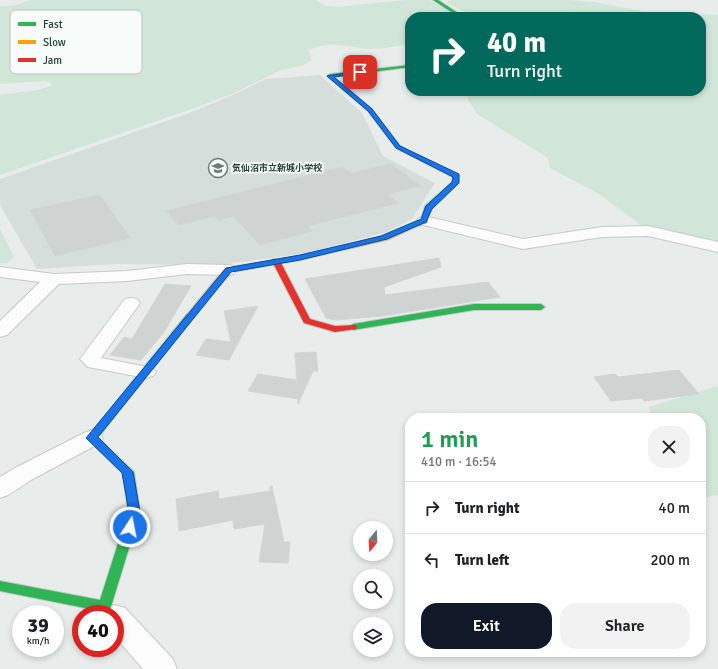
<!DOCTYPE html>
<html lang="en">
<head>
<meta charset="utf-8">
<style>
  body { margin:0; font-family:Signika,"Noto Sans JP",sans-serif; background:#f2f2f2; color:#202124; height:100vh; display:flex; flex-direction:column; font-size:15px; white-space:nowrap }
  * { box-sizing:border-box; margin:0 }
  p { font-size:13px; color:#757577 }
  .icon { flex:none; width:22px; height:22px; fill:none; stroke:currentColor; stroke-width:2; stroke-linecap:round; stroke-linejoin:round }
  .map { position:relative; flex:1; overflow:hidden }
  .sheet { position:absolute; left:405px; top:413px; width:301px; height:244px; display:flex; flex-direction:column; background:#fff; border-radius:16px; box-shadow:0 2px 6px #0003 }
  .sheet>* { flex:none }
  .guide { position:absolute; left:405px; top:12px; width:301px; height:84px; border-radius:16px; box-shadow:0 2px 6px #0003; background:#00695c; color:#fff; overflow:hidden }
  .needle { width:26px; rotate:198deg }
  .tools { position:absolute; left:353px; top:521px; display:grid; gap:8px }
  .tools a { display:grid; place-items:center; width:40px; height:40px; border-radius:50%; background:#fff; box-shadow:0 2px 6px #0003; font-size:20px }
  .speed { position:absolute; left:12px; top:605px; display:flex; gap:8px; font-size:20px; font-weight:700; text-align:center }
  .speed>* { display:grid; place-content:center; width:52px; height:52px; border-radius:50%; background:#fff; box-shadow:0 2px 6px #0003; line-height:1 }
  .speed small { font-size:10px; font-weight:400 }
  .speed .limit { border:6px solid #d22; background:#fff; color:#111 }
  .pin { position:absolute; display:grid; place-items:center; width:34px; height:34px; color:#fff; margin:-17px; border-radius:8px; box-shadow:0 2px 6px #0006 }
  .me { position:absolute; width:44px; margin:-22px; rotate:11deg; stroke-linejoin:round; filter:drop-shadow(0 0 3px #0008) }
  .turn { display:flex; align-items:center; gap:14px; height:84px; padding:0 16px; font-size:18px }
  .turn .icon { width:52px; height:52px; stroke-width:2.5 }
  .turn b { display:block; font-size:28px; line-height:34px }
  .round { display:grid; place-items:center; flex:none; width:42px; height:42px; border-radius:16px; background:#f2f2f2 }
  .head { display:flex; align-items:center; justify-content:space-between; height:68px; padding:0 16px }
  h1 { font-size:24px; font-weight:600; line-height:30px; color:#1e9e55 }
  .button { display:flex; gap:8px; margin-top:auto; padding:8px 16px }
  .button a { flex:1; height:46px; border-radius:16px; background:#111827; color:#fff; font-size:16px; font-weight:600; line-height:46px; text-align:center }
  .button a+a { background:#f2f2f2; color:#202124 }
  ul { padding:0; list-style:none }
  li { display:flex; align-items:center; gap:12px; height:52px; padding:0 16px; border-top:1px solid #e0e0e0 }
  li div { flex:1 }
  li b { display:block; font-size:15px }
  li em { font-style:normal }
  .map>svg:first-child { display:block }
  .built { fill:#d6dedb }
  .green { fill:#d1e6d8 }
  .building { fill:#cfd4d2; stroke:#d1d6d4 }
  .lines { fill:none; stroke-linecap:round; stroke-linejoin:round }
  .street-casing { stroke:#c5cac8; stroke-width:2 }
  .fast-casing { stroke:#c3cbc8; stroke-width:2 }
  .slow-casing { stroke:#c3cbc8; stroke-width:2 }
  .jam-casing { stroke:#c3cbc8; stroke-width:2 }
  .street { fill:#fcfcfc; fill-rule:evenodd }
  .fast { fill:#30b455; fill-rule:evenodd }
  .slow { fill:#ff9f0a; fill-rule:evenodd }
  .jam { fill:#e5322d; fill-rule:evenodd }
  .route { fill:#1a73e8; stroke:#114b97 }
  .labels { text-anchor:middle; stroke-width:3.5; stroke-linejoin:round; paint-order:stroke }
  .far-poi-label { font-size:9px; font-weight:bold; fill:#24423a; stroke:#f7fbf9; text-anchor:start }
  .key { fill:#f7fbf9; stroke:#b8c4c0; stroke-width:1 }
  .key-label { font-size:11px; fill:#24423a }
</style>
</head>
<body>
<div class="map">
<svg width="718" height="669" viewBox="0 0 718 669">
  <rect width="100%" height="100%" fill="#e8edeb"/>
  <polygon class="built" points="320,75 362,113 383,156 435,183 412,219 387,232 307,253 218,265 115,264 37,269 0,205 0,179 192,112 235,94 266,79"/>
  <g class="green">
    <path d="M31 0H315L326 6 338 7 405 0H430L458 17H410V44C397 46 383 49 370 49 351 48 326 39 309 51L312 60 303 65 279 71 232 94 189 110 0 175V95L38 90 53 85 46 81 0 84V6L16 5Z"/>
    <polygon points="453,0 570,0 595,2 652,13 718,15 718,244 642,226 599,194 550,168 548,158 477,114 467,98 469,91 701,91 701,17 572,17 526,12 481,17 473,16 447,3 448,1"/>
    <polygon points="0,229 14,257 7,263 0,263"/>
    <polygon points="718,386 718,495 701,498 701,418 652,418 649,407"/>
  </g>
  <g class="building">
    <polygon points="391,164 421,186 387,194 398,203 307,226 312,231 260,245 233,216 218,220 215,216 179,225 166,211 342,167 351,173"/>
    <polygon points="100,195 130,238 55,256 30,210"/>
    <polygon points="439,258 441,267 384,287 385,295 488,282 500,297 382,316 336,320 326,318 305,279"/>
    <polygon points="165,284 191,286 164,332 141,360 110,355 124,337 132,339"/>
    <polygon points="258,306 229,360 196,355 206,339 231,342 224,311"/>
    <polygon points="316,352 318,371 313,371 298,404 298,399 248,391 258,374 297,380 295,353"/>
    <polygon points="679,370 699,394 644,401 642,398 611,401 594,377 615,374 618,377"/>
    <polygon points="270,486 272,486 284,542 290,542 288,563 259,562 265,524 234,529 233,520 179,531 176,499 218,491 219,499 270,491"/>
  </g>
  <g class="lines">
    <defs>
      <g id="street">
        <polygon points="424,216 523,239 602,227 648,226 718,242 718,252 648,236 602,237 523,249 419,224 416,221 419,218"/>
        <polygon points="187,264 228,265 234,266 236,270 234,274 228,275 187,274 127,281 59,284 7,335 0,337 0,321 40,282 0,277 0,267 54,274 127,271"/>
        <polygon points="131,298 137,299 140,303 101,358 153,368 156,372 153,376 146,378 88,367 80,359 125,299"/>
        <polygon points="92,430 100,433 103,438 100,443 31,480 8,495 0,498 0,477 15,468 84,433"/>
        <polygon points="115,605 125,608 173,659 177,669 143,669 115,637 115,614 102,614 105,608"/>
      </g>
      <g id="fast">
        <polygon points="433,0 438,0 464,17 459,17"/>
        <polygon points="410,65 410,67 334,77 372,109 400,146 459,176 457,184 431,209 427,223 418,226 414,224 421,220 425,206 452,182 453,177 396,148 368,111 327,76 330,74"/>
        <polygon points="474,304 541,304 545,307 541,310 474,310 353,330 349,327 353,324"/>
        <polygon points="190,313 193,314 194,316 193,318 98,438 134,472 140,512 110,610 105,612 0,591 0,581 100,600 128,512 123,473 87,438 187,314"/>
      </g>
      <polygon id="slow" points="415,222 421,222 422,224 387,240 300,260 231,272 193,318 187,318 186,316 225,268 300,256 382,236"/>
      <polygon id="jam" points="273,259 276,259 280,261 310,319 335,326 356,325 357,327 356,329 335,332 304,323 272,261"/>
    </defs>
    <use href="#street" class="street-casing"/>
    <use href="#fast" class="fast-casing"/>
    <use href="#slow" class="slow-casing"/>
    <use href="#jam" class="jam-casing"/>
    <use href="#street" class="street"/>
    <use href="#fast" class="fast"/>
    <use href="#slow" class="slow"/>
    <use href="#jam" class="jam"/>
  </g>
  <polygon class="route" points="360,71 361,71 361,73 334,77 372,109 400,146 459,174 459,183 432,209 426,222 387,239 300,260 231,272 98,437 133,472 140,512 134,531 130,532 126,531 124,527 129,512 122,473 86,438 226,268 300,255 381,236 421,219 426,206 452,182 453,177 396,148 368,111 327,76"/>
  <defs>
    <symbol id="school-ring" viewBox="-11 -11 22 22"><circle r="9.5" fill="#f7fbf9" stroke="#697e78" stroke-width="1.5"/><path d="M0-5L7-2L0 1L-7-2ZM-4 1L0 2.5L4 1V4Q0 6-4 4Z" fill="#697e78"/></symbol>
  </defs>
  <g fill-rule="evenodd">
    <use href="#school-ring" x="207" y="157" width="22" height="22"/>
  </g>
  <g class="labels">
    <g class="far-poi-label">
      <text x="232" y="171">気仙沼市立新城小学校</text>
    </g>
  </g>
  <rect x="10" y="10" width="132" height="64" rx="6" class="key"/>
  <rect x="18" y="22" width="18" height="4" fill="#30b455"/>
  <rect x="18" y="40" width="18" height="4" fill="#ff9f0a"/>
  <rect x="18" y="58" width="18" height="4" fill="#e5322d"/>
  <g class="key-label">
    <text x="43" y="28">Fast</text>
    <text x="43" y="46">Slow</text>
    <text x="43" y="64">Jam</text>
  </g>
</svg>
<div class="tools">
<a><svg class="needle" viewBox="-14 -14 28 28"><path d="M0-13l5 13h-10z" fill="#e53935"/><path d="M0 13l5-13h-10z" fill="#757577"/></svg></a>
<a><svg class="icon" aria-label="search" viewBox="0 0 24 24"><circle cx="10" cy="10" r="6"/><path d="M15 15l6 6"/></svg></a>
<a><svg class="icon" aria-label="layers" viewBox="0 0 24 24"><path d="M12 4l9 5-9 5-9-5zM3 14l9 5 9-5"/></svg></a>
</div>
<div class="speed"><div>39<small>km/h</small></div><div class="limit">40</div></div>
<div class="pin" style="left:360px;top:72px;background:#d93025"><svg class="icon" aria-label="arrive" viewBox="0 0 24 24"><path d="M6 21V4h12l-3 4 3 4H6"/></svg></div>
<svg class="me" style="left:130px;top:527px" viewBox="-20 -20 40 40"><circle r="17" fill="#1a73e8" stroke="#fff" stroke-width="3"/><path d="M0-11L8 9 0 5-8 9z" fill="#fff"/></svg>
<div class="guide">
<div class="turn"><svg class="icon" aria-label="right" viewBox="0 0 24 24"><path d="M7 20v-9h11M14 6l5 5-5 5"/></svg><div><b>40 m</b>Turn right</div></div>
</div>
<section class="sheet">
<div class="head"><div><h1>1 min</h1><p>410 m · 16:54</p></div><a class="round"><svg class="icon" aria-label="close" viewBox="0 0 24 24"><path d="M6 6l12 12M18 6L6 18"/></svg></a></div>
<ul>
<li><svg class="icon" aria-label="right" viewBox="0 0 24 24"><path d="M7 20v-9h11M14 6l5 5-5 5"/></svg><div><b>Turn right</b></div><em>40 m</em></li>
<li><svg class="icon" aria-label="left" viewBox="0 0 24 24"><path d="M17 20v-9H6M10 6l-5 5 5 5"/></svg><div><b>Turn left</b></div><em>200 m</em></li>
</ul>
<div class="button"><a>Exit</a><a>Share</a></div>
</section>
</div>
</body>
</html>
